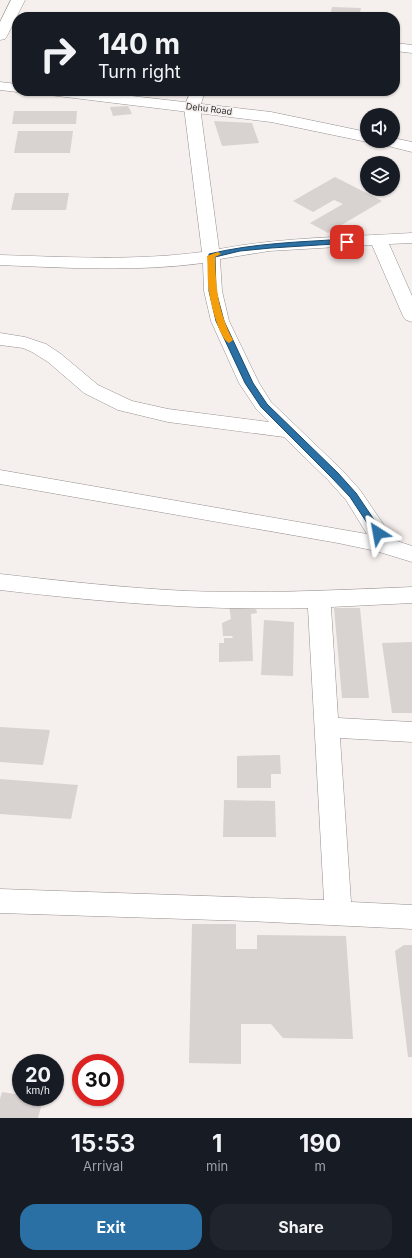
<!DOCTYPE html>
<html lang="en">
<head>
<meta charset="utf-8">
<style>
  body { margin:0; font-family:Inter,sans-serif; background:#20242c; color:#f1f3f6; height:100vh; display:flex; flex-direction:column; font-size:15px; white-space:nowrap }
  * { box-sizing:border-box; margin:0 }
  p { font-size:13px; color:#9ea1a6 }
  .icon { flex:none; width:22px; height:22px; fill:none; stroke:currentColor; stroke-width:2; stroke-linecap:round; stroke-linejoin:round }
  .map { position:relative; height:1118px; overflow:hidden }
  .panel { display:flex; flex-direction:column; background:#171b24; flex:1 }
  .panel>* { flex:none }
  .hud { position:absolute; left:12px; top:12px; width:388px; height:84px; border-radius:16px; box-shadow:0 1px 3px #0004; background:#171b24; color:#f1f3f6; overflow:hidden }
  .fabs { position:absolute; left:360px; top:108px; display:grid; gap:8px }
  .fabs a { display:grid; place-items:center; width:40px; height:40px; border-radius:50%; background:#171b24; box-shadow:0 1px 3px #0004; font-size:20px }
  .speed { position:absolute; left:12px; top:1054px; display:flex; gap:8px; font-size:20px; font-weight:700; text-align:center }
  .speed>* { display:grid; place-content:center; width:52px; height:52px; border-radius:50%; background:#171b24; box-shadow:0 1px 3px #0004; line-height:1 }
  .speed small { font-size:10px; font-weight:400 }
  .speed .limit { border:6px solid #d22; background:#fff; color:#111 }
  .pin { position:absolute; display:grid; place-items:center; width:34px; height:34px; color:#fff; margin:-17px; border-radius:8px; box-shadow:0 2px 6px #0006 }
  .me { position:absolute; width:44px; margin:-22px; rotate:326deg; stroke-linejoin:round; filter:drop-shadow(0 0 3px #0008) }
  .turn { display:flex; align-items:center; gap:14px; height:84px; padding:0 20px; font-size:18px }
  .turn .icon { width:52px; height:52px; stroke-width:2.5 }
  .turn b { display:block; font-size:28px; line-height:34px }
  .eta { display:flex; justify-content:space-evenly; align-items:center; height:68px; text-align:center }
  .eta b { font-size:24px; font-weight:700; line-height:28px }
  .cta { display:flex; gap:8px; margin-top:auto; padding:8px 20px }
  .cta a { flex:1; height:46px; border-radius:16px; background:#2a70a4; color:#fff; font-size:16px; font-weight:700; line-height:46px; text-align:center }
  .cta a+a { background:#20242c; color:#f1f3f6 }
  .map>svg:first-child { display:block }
  .building { fill:#d8d2d1 }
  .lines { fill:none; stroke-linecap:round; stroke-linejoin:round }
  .street-casing { stroke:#96908f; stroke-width:1 }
  .primary-casing { stroke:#96908f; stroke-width:1 }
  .street { fill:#fff; fill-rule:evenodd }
  .primary { fill:#fff; fill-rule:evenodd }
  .route { fill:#2a70a4; stroke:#1b496b }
  .slow { fill:#f59e0b }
  .labels { text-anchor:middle; stroke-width:3.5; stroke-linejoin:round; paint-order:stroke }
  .far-street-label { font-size:9px; fill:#302e2d; stroke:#f5efed }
</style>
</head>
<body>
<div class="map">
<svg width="412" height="1118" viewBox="0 0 412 1118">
  <rect width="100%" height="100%" fill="#f5efed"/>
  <g class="building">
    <polygon points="332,7 361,8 359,17 330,17"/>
    <polygon points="128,106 132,114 113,116 110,107"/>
    <polygon points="14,111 77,111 76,124 12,124"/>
    <polygon points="214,121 252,123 259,143 222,146"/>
    <polygon points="18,131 73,131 70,153 14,153"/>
    <polygon points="335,177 382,201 328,233 310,223 343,204 334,200 313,212 293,201"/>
    <polygon points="15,193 69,193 66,210 11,210"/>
    <polygon points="229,605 256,608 257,613 251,614 253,661 219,662 219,643 224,643 224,638 233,638 232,636 223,636 222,623 231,619"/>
    <polygon points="334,608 360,608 369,698 342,698"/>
    <polygon points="264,620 294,622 293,676 261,675"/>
    <polygon points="412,642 412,713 392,713 382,643"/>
    <polygon points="0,727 50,730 43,765 0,762"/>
    <polygon points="280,755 281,774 271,774 271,788 237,788 237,756"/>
    <polygon points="0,779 78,785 71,819 0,814"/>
    <polygon points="224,800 275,801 276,837 223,837"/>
    <polygon points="192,924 236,924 236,949 257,949 257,935 346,936 353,1039 283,1038 271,1024 241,1024 241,1064 189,1063"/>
    <polygon points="404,945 412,945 412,1057 408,1057 395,951"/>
    <polygon points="2,1092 21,1095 21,1097 43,1099 38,1118 0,1118 0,1099"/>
  </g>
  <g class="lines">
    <defs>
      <g id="street">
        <polygon points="11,0 25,0 7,36 5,39 0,40 0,22"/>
        <polygon points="395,43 412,45 412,53 395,51"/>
        <path d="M191 91H205L200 107 219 249C283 237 347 237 412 233V243L389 244 412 296V322L406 320 403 316 372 245 269 251 220 259 222 291 229 321 259 383 271 402 342 470 360 490 394 540 412 546V562L376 551 338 543 0 484V470L367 534 346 500 328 480 284 437 168 422 118 410 84 393 48 362 32 352 23 348 0 345V333L25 337 46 344 61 354 98 385 132 401 168 409 269 422 257 410 239 383 211 321 204 291 203 263C136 272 67 268 0 265V255C67 257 135 261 202 252L184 107Z"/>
        <path d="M0 574C62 581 125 588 187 591 262 594 337 590 412 587V603L331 607 338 718 412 722V742L340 738 351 902 412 905V929L248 921 0 913V889L324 900 308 608C205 611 103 602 0 590Z"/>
      </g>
      <g id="primary">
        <polygon points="0,82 17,84 17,91 22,91 17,92 0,90"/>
        <polygon points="42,91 88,91 271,112 367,132 367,141 370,141 367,142 271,122 49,95 44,94"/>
        <polygon points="393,138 412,142 412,152 380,144 378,141 393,141"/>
      </g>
    </defs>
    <use href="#street" class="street-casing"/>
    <use href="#primary" class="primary-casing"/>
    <use href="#street" class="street"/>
    <use href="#primary" class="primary"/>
  </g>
  <path class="route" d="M347 239 351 242 350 243 271 248 240 251 215 257 216 291 224 321 253 383 267 404 338 473 356 493 383 533 378 536 375 535 350 497 332 478 261 407 245 383 216 321 209 291V254C254 243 300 242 347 239Z"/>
  <path class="slow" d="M218 252 221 254 215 257C216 289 218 311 233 340L229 343C219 339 210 301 209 291 207 279 208 267 207 256Z"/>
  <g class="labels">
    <g class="far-street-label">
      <text transform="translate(209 109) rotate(7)" y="3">Dehu Road</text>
    </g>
  </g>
</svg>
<div class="fabs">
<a><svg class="icon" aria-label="sound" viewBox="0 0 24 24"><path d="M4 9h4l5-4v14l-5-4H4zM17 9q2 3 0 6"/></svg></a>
<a><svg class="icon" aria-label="layers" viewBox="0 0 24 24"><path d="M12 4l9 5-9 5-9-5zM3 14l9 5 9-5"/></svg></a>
</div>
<div class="speed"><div>20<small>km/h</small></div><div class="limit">30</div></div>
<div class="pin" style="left:347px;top:242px;background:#d93025"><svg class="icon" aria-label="arrive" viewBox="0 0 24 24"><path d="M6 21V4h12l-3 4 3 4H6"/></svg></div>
<svg class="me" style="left:378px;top:533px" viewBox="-20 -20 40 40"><path d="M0-17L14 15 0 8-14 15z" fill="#2a70a4" stroke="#fff" stroke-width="4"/></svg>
<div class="hud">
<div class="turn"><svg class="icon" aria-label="right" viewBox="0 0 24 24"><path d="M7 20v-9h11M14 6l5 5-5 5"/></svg><div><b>140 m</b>Turn right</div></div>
</div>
</div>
<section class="panel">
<div class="eta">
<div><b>15:53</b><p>Arrival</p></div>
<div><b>1</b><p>min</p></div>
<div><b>190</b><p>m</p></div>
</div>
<div class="cta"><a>Exit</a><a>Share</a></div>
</section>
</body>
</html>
